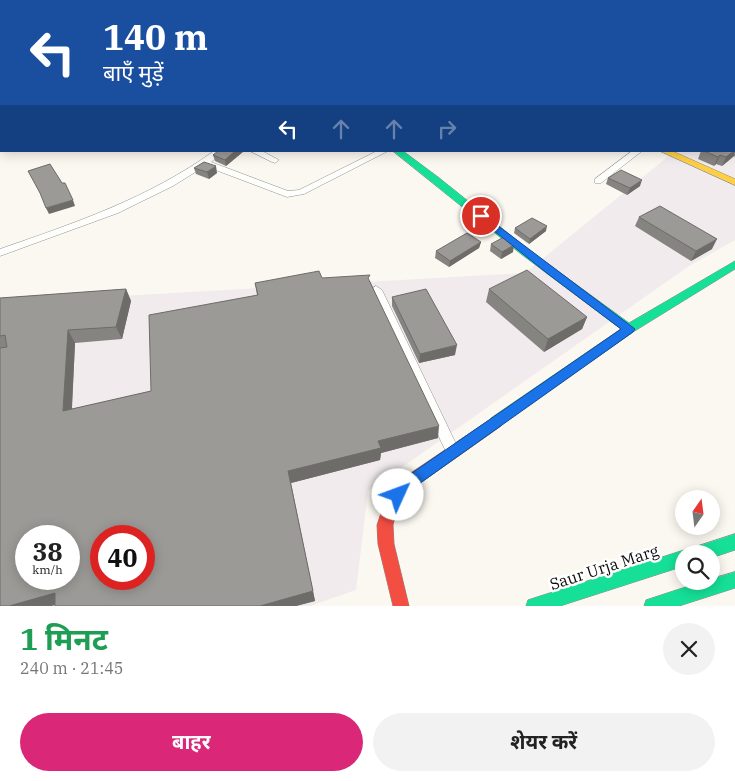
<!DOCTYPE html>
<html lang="hi">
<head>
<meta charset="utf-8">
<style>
  body { margin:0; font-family:"IBM Plex Serif","Noto Sans Devanagari",serif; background:#f2f2f2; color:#222; height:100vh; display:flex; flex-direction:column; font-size:19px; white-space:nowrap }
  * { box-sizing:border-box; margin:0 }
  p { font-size:16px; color:#767676 }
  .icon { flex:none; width:28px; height:28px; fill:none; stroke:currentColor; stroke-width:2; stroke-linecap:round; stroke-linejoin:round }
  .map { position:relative; height:606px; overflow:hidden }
  .drawer { display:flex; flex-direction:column; background:#fff; flex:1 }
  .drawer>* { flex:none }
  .top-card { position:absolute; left:0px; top:0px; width:735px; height:152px; box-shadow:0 2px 12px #0003; background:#1a4fa0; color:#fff; overflow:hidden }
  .needle { width:32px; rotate:14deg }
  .controls { position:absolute; left:675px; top:490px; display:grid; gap:10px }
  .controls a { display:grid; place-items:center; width:45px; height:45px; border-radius:50%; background:#fff; box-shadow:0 2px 12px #0003; font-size:25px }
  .speed { position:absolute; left:15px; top:525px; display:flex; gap:10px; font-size:25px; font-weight:700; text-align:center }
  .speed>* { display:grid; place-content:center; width:65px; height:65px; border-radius:50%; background:#fff; box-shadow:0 2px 12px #0003; line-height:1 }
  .speed small { font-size:12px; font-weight:400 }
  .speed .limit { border:8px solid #d22; background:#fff; color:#111 }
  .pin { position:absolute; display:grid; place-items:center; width:42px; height:42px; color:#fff; margin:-21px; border:2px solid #fff; border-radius:50%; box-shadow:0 1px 5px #0007 }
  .me { position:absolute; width:55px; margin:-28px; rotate:47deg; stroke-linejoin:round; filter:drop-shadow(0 0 4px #0008) }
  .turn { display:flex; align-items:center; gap:18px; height:105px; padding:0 20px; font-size:22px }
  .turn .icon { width:65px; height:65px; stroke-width:2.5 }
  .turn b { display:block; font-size:35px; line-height:42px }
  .lanes { display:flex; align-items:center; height:48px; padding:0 20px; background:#0003; justify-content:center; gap:25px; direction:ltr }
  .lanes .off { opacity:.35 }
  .round { display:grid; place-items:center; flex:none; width:52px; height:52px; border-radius:26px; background:#f2f2f2 }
  .summary { display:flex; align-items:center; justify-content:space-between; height:85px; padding:0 20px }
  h1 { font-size:30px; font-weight:700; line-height:38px; color:#1e9e55 }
  .action { display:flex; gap:10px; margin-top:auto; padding:10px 20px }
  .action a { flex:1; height:58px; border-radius:30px; background:#db2777; color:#fff; font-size:20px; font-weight:700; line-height:58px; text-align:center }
  .action a+a { background:#f2f2f2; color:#222 }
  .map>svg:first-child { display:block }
  .industrial { fill:#f1ebed; fill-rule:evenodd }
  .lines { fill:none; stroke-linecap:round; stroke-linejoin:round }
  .street-casing { stroke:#93928f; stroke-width:1 }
  .fast-casing { stroke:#8a8985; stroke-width:1 }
  .slow-casing { stroke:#8a8985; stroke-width:1 }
  .jam-casing { stroke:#8a8985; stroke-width:1 }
  .street { fill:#fefefd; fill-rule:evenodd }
  .fast { fill:#16e098; fill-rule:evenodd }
  .slow { fill:#ffcf43; fill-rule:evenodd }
  .jam { fill:#f24e42; fill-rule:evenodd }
  .rail-casing { stroke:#d6c5c4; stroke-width:3 }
  .rail { stroke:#fff; stroke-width:2; stroke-dasharray:6; stroke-linecap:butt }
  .wall { fill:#868481 }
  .shaded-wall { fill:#6d6c69 }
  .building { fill:#9c9a96; stroke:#6d6c69; fill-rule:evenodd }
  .route { fill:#1a73e8; stroke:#114b97 }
  .labels { text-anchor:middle; stroke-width:5; stroke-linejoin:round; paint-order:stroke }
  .near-street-label { font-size:16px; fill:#0c0c0c; stroke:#fff }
</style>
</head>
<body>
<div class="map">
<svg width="735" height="606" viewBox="0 0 735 606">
  <rect width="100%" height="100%" fill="#faf8f0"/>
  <path class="industrial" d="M735 102V240L689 266 368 491 356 590 310 606H0V303L525 273 675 151H734ZM26 536H69V579H26ZM101 536H144V579H101Z"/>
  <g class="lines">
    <defs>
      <g id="street">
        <rect x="734" y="47" width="1" height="4"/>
        <path d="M214 151H224L211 162 288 191 299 190 377 151H388L304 194 287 197 205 166 173 186 118 213 0 256V249C75 223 149 198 214 151Z"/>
        <polygon points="250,151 262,151 279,160 275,163 272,162"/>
        <polygon points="632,151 642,151 601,183 595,183 595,179"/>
        <polygon points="376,286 382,290 458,448 460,452 458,456 453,458 448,456 370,290"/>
      </g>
      <g id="fast">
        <polygon points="280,0 287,0 288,1 281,1"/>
        <polygon points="393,151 403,151 438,177 529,250 629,323 735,261 735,269 633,332 496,428 491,426 489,422 491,418 621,329 521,254"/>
        <polygon points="735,534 735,550 711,558 711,554 684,554 684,566 560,606 526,606 528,600 534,598 684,550 690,554 692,548"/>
        <polygon points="735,572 735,588 679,606 644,606 646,600 652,598 704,581 711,581 711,579"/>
      </g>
      <polygon id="slow" points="660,151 672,151 735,179 735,185"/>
      <polygon id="jam" points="496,416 501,418 503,422 501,426 409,491 396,512 393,525 394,544 409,606 393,606 378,544 377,525 384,504 399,481"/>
    </defs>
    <use href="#street" class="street-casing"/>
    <use href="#fast" class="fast-casing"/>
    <use href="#slow" class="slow-casing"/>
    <use href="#jam" class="jam-casing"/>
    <use href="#street" class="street"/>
    <use href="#fast" class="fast"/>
    <use href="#slow" class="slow"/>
    <use href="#jam" class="jam"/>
    <defs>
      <g id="rail">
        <polyline points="692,0 735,0"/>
        <polyline points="3,1 5,0"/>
        <polyline points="253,1 260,0"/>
        <polyline points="369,1 386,0"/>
        <polyline points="446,1 481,0"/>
        <polyline points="494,1 659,1"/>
      </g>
    </defs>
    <use href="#rail" class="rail-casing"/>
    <use href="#rail" class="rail"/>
  </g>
  <g class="wall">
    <polygon points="735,132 735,157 734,156 722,166 716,164 714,166 698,159 701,151 734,151"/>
    <polygon points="244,151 226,166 215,161 213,155"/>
    <polygon points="194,168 217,173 209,179 196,174"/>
    <polygon points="608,178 640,186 627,195 606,184"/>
    <polygon points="639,217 712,249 691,261 635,226"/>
    <polygon points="515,228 546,231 529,244 514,233"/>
    <polygon points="481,242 479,248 449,267 435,258 436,251"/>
    <polygon points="491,244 513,252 501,259 490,251"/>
    <polygon points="322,278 370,281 438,438 381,453 380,460 291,483 315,601 296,606 55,606 55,605 0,606 0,298 126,289 131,301 122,339 75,343 72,409 151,391 257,295 255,283"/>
    <polygon points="489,289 587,317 582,329 544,352 486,302"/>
    <polygon points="392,297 455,355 419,363 392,306"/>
  </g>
  <g class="shaded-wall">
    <polygon points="735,150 734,156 722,166 726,157"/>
    <polygon points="235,151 244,151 226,166 225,160"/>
    <polygon points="720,155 716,164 714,166 718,157"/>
    <polygon points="216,166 217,173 209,179 207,172"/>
    <polygon points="642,180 640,186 627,195 630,188"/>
    <polygon points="73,200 75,206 49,214 46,208"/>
    <polygon points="547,226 546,231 529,244 530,239"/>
    <polygon points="717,239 712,249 691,261 696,251"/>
    <polygon points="481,242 479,248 449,267 450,261"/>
    <polygon points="514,245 513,252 501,259 502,252"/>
    <polygon points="126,289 131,301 122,339 116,327"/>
    <polygon points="587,317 582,329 544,352 548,339"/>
    <polygon points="68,330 75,343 71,423 63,411"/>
    <polygon points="457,345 455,355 419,363 420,354"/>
    <polygon points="439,426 438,438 381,453 380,460 291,483 288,471 378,441"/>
    <polygon points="313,591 315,601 296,606 260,606"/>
    <polygon points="55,593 65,602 52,606 9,606"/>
  </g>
  <g class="building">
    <polygon points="734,132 735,132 735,150 734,151"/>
    <polygon points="218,151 235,151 225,160 213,155"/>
    <polygon points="704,151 734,151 726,157 720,155 718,157"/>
    <polygon points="204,162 216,166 207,172 194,168"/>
    <polygon points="50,164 62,183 65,183 73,200 46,208 40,193 28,171"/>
    <polygon points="621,170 642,180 630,188 608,178"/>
    <polygon points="660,206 717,239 696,251 639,217"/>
    <polygon points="532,218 547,226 530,239 515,228"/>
    <polygon points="467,233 481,242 450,261 436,251"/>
    <polygon points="504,237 514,245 502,252 491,244"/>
    <polygon points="527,270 587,317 548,339 489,289"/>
    <path d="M319 271 322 278 370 275 368 278 439 426 378 441 381 448 288 471 313 591 260 606H55V593L9 606H0V348L7 347 5 335 0 336V298L126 289 116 327 68 330 63 411 151 391 149 315 258 295 255 283ZM26 536H69V579H26ZM101 536H144V579H101Z"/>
    <polygon points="426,289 457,345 420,354 392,297"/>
  </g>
  <polygon class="route" points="481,213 635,329 633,332 409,491 403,500 398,502 392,500 390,495 399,482 621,329 548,274 478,218 478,214"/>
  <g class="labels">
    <g class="near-street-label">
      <text transform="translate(604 567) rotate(-18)" y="6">Saur Urja Marg</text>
    </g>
  </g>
</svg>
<div class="controls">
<a><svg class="needle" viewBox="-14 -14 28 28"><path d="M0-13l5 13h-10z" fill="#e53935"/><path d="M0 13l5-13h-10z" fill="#767676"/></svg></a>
<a><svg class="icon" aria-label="search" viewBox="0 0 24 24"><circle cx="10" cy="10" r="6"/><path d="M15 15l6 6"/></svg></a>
</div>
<div class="speed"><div>38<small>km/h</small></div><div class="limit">40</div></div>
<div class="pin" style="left:481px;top:216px;background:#d93025"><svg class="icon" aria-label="arrive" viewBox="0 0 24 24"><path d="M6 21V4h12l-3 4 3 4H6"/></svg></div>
<svg class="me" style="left:398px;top:495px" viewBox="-20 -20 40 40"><circle r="19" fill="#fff"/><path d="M0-13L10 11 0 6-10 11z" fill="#1a73e8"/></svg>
<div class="top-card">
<div class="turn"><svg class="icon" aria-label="left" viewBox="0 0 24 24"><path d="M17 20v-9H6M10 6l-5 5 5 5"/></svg><div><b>140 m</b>बाएँ मुड़ें</div></div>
<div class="lanes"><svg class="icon" aria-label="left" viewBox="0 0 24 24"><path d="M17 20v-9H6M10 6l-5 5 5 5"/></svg><svg class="icon off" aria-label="ahead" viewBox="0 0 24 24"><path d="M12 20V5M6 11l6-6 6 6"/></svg><svg class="icon off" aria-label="ahead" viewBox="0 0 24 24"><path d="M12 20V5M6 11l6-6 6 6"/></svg><svg class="icon off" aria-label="right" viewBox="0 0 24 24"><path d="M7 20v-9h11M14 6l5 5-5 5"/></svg></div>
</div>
</div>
<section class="drawer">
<div class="summary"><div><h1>1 मिनट</h1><p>240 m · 21:45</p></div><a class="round"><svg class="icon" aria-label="close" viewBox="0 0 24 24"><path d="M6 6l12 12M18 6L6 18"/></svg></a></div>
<div class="action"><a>बाहर</a><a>शेयर करें</a></div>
</section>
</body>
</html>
